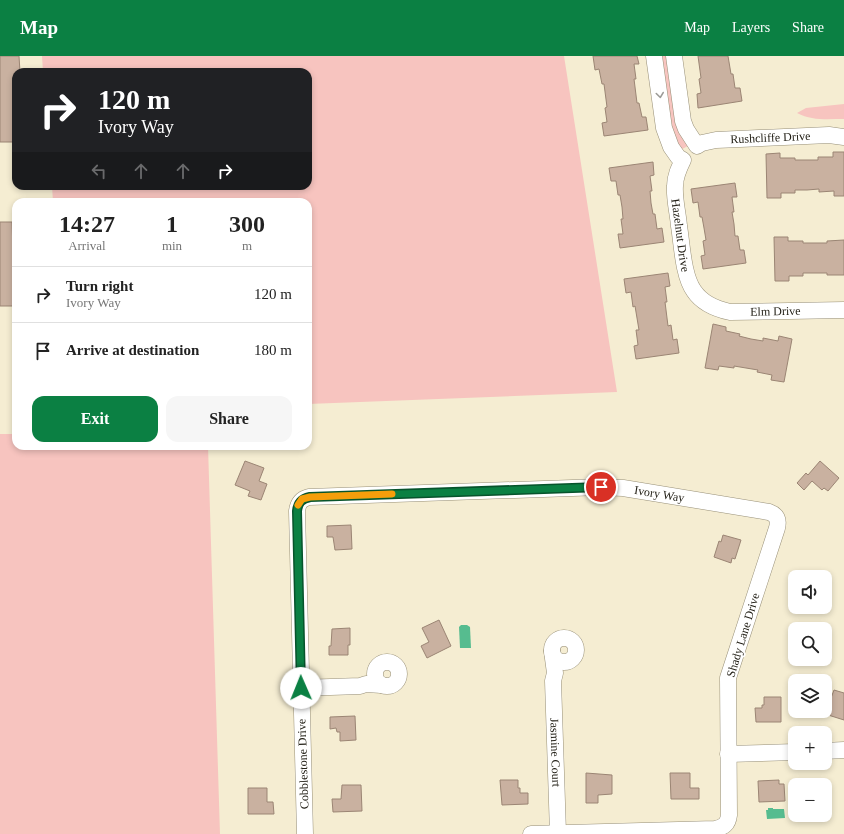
<!DOCTYPE html>
<html lang="en">
<head>
<meta charset="utf-8">
<style>
  body { margin:0; font-family:Georgia,serif; background:#f6f6f6; color:#222; height:100vh; display:flex; flex-direction:column; font-size:15px; white-space:nowrap }
  * { box-sizing:border-box; margin:0 }
  p { font-size:13px; color:#767676 }
  .icon { flex:none; width:22px; height:22px; fill:none; stroke:currentColor; stroke-width:2; stroke-linecap:round; stroke-linejoin:round }
  .map { position:relative; flex:1; overflow:hidden }
  .drawer { position:absolute; left:12px; top:142px; width:300px; height:252px; display:flex; flex-direction:column; background:#fff; border-radius:12px; box-shadow:0 2px 6px #0003 }
  .drawer>* { flex:none }
  .guide { position:absolute; left:12px; top:12px; width:300px; height:122px; border-radius:12px; box-shadow:0 2px 6px #0003; background:#202124; color:#fff; overflow:hidden }
  .fabs { position:absolute; left:788px; top:514px; display:grid; gap:8px }
  .fabs a { display:grid; place-items:center; width:44px; height:44px; border-radius:8px; background:#fff; box-shadow:0 2px 6px #0003; font-size:20px }
  .pin { position:absolute; display:grid; place-items:center; width:34px; height:34px; color:#fff; margin:-17px; border:2px solid #fff; border-radius:50%; box-shadow:0 1px 4px #0007 }
  .me { position:absolute; width:44px; margin:-22px; rotate:359deg; stroke-linejoin:round; filter:drop-shadow(0 0 3px #0008) }
  .turn { display:flex; align-items:center; gap:14px; height:84px; padding:0 20px; font-size:18px }
  .turn .icon { width:52px; height:52px; stroke-width:2.5 }
  .turn b { display:block; font-size:28px; line-height:34px }
  .lanes { display:flex; align-items:center; height:38px; padding:0 20px; background:#0003; justify-content:center; gap:20px; direction:ltr }
  .lanes .off { opacity:.35 }
  .eta { display:flex; justify-content:space-evenly; align-items:center; height:68px; text-align:center }
  .eta b { font-size:24px; font-weight:800; line-height:28px }
  .action { display:flex; gap:8px; margin-top:auto; padding:8px 20px }
  .action a { flex:1; height:46px; border-radius:12px; background:#0b8043; color:#fff; font-size:16px; font-weight:800; line-height:46px; text-align:center }
  .action a+a { background:#f6f6f6; color:#222 }
  ul { padding:0; list-style:none }
  li { display:flex; align-items:center; gap:12px; height:56px; padding:0 20px; border-top:1px solid #e0e0e0 }
  li div { flex:1 }
  li b { display:block; font-size:15px }
  li em { font-style:normal }
  header { display:flex; align-items:center; gap:24px; box-sizing:border-box; height:56px; padding:0 20px; background:#0b8043; color:#fff }
  header strong { font-size:19px }
  nav { display:flex; gap:22px; margin-inline-start:auto; font-size:14px }
  .map>svg:first-child { display:block }
  .green { fill:#f7c4bf }
  .water { fill:#56bc8f }
  .building { fill:#c9b1a0; stroke:#9b8574 }
  .lines { fill:none; stroke-linecap:round; stroke-linejoin:round }
  .minor-casing { stroke:#989078; stroke-width:17 }
  .minor { stroke:#fff; stroke-width:16 }
  .oneway { stroke:#9c9b97 }
  .route-casing { stroke:#07532c; stroke-width:10 }
  .route { stroke:#0b8043; stroke-width:7 }
  .slow { stroke:#f59e0b; stroke-width:7 }
  .labels { text-anchor:middle; stroke-width:3.5; stroke-linejoin:round; paint-order:stroke }
  .street-label { font-size:12px; fill:#232017; stroke:#fff }
</style>
</head>
<body>
<header>
<strong>Map</strong>
<nav><a>Map</a><a>Layers</a><a>Share</a></nav>
</header>
<div class="map">
<svg width="844" height="778" viewBox="0 0 844 778">
  <rect width="100%" height="100%" fill="#f5edd2"/>
  <g class="green">
    <polygon points="42,0 564,0 617,336 308,348 308,146 53,146 52,130 308,130 308,16 43,16"/>
    <polygon points="659,0 670,0 688,90 682,93 673,85"/>
    <path d="M844 48V63C827 63 812 65 797 57L806 52Z"/>
    <polygon points="0,378 16,378 16,390 208,390 220,778 0,778"/>
  </g>
  <g class="water">
    <polygon points="461,569 467,569 470,571 471,592 460,592 459,571"/>
    <polygon points="768,752 773,752 773,753 784,753 785,762 767,763 766,754 768,754"/>
  </g>
  <g class="building">
    <polygon points="0,0 19,0 20,16 16,16 16,86 0,86"/>
    <polygon points="593,0 637,0 639,8 634,8 636,23 634,23 637,47 639,47 642,61 646,61 648,74 604,80 602,67 607,66 605,52 607,51 604,28 602,28 599,13 595,14"/>
    <polygon points="698,0 728,0 731,18 733,18 735,32 740,32 742,45 698,52 697,38 701,37 699,23 701,22"/>
    <polygon points="833,96 844,96 844,140 834,140 834,135 819,136 819,133 807,134 795,134 795,137 781,137 781,142 767,142 766,98 780,97 780,102 795,102 795,104 818,104 818,101 833,101"/>
    <polygon points="653,106 654,119 650,120 652,135 650,135 651,147 653,158 655,158 657,173 662,172 664,186 620,192 618,178 623,178 621,163 623,163 622,151 620,139 618,139 616,125 611,125 609,112"/>
    <polygon points="735,127 737,141 732,141 734,156 732,156 734,168 735,180 738,180 740,194 744,194 746,207 703,213 701,200 705,199 703,185 706,184 704,172 702,161 700,161 698,146 693,147 691,133"/>
    <polygon points="0,166 12,166 15,250 0,250"/>
    <polygon points="774,181 788,181 788,185 803,185 803,187 827,187 827,185 844,184 844,219 827,219 827,217 803,217 803,220 789,220 789,225 775,225"/>
    <polygon points="668,217 670,230 665,231 667,246 665,246 668,270 671,269 673,284 677,283 679,297 636,303 634,290 638,289 636,274 639,274 635,250 633,251 631,236 626,237 624,223"/>
    <polygon points="713,268 726,271 726,275 740,278 739,280 751,283 763,285 763,282 778,285 779,280 792,283 784,326 771,324 772,319 757,316 758,314 734,310 734,312 719,310 718,314 705,312"/>
    <polygon points="245,405 264,412 259,425 267,428 261,444 248,440 250,435 235,429"/>
    <polygon points="820,405 839,422 828,435 824,432 822,434 812,425 804,434 797,427 806,417 808,419"/>
    <polygon points="351,469 352,493 335,494 333,481 327,481 327,470"/>
    <polygon points="723,479 741,484 735,503 732,502 731,507 714,501 719,485 721,486"/>
    <polygon points="439,564 451,590 427,602 421,590 429,586 422,572"/>
    <polygon points="350,572 350,589 348,589 348,599 329,599 329,590 331,590 332,573"/>
    <polygon points="834,634 844,637 844,664 825,658"/>
    <polygon points="764,641 781,641 781,666 756,666 755,652 762,652 762,649 764,649"/>
    <polygon points="355,660 356,684 340,685 340,676 337,676 336,672 330,673 330,661"/>
    <polygon points="586,717 612,719 612,738 598,739 598,747 586,747"/>
    <polygon points="670,717 690,717 690,732 699,732 699,743 671,743"/>
    <polygon points="500,724 518,724 518,732 520,732 520,737 528,737 528,748 502,749"/>
    <polygon points="779,724 779,728 784,728 785,745 759,746 758,725"/>
    <polygon points="342,729 361,729 362,755 333,756 332,743 341,743"/>
    <polygon points="248,732 267,732 267,746 273,746 274,758 248,758"/>
  </g>
  <g class="lines">
    <defs>
      <g id="minor">
        <path id="s1" d="M654 0 664 72 671 91 678 101 683 104C679 112 675 120 675 130 674 143 678 157 679 170 682 188 683 220 694 235 702 247 716 253 730 256L844 254"/>
        <path id="s2" d="M674 0 683 65 686 73 697 90 702 87 716 84 829 79 844 81"/>
        <circle cx="564" cy="594" r="12"/>
        <path id="s3" d="M552 595 555 617 553 625 558 777"/>
        <circle cx="387" cy="618" r="12"/>
        <polyline points="301,632 360,630 366,628 382,629"/>
        <polyline points="825,695 844,694"/>
        <polyline points="728,698 795,696"/>
        <path id="s4" d="M305 778 297 455C298 447 301 443 309 441L601 431 623 432 769 456C777 459 779 464 777 472L728 622 729 759C728 768 724 771 715 773L531 778"/>
      </g>
    </defs>
    <use href="#minor" class="minor-casing"/>
    <use href="#minor" class="minor"/>
  </g>
  <defs><path id="oneway-chevron" d="M-2-3.5L2.5 0L-2 3.5" fill="none" stroke-width="1.6" stroke-linecap="round" stroke-linejoin="round"/></defs>
  <use class="oneway" href="#oneway-chevron" transform="translate(660 39) rotate(82)"/>
  <g class="lines">
    <defs>
      <path id="route" d="M301 632 297 455C298 447 301 443 310 441L601 431"/>
    </defs>
    <use href="#route" class="route-casing"/>
    <use href="#route" class="route"/>
    <polyline class="slow" points="298,449 302,443 310,441 392,438"/>
  </g>
  <g class="labels">
    <g class="street-label">
      <text dy="4" stroke="none"><textPath href="#s2" startOffset="169">Rushcliffe Drive</textPath></text>
      <text dy="4" stroke="none"><textPath href="#s1" startOffset="188">Hazelnut Drive</textPath></text>
      <text dy="4" stroke="none"><textPath href="#s1" startOffset="334">Elm Drive</textPath></text>
      <text dy="4" stroke="none"><textPath href="#s4" startOffset="694">Ivory Way</textPath></text>
      <text transform="translate(743 579) rotate(-73)" y="4">Shady Lane Drive</text>
      <text dy="4" stroke="none"><textPath href="#s3" startOffset="102">Jasmine Court</textPath></text>
      <text transform="translate(303 708) rotate(-92)" y="4">Cobblestone Drive</text>
    </g>
  </g>
</svg>
<div class="fabs">
<a><svg class="icon" aria-label="sound" viewBox="0 0 24 24"><path d="M4 9h4l5-4v14l-5-4H4zM17 9q2 3 0 6"/></svg></a>
<a><svg class="icon" aria-label="search" viewBox="0 0 24 24"><circle cx="10" cy="10" r="6"/><path d="M15 15l6 6"/></svg></a>
<a><svg class="icon" aria-label="layers" viewBox="0 0 24 24"><path d="M12 4l9 5-9 5-9-5zM3 14l9 5 9-5"/></svg></a>
<a>+</a>
<a>−</a>
</div>
<div class="pin" style="left:601px;top:431px;background:#d93025"><svg class="icon" aria-label="arrive" viewBox="0 0 24 24"><path d="M6 21V4h12l-3 4 3 4H6"/></svg></div>
<svg class="me" style="left:301px;top:632px" viewBox="-20 -20 40 40"><circle r="19" fill="#fff"/><path d="M0-13L10 11 0 6-10 11z" fill="#0b8043"/></svg>
<div class="guide">
<div class="turn"><svg class="icon" aria-label="right" viewBox="0 0 24 24"><path d="M7 20v-9h11M14 6l5 5-5 5"/></svg><div><b>120 m</b>Ivory Way</div></div>
<div class="lanes"><svg class="icon off" aria-label="left" viewBox="0 0 24 24"><path d="M17 20v-9H6M10 6l-5 5 5 5"/></svg><svg class="icon off" aria-label="ahead" viewBox="0 0 24 24"><path d="M12 20V5M6 11l6-6 6 6"/></svg><svg class="icon off" aria-label="ahead" viewBox="0 0 24 24"><path d="M12 20V5M6 11l6-6 6 6"/></svg><svg class="icon" aria-label="right" viewBox="0 0 24 24"><path d="M7 20v-9h11M14 6l5 5-5 5"/></svg></div>
</div>
<section class="drawer">
<div class="eta">
<div><b>14:27</b><p>Arrival</p></div>
<div><b>1</b><p>min</p></div>
<div><b>300</b><p>m</p></div>
</div>
<ul>
<li><svg class="icon" aria-label="right" viewBox="0 0 24 24"><path d="M7 20v-9h11M14 6l5 5-5 5"/></svg><div><b>Turn right</b><p>Ivory Way</p></div><em>120 m</em></li>
<li><svg class="icon" aria-label="arrive" viewBox="0 0 24 24"><path d="M6 21V4h12l-3 4 3 4H6"/></svg><div><b>Arrive at destination</b></div><em>180 m</em></li>
</ul>
<div class="action"><a>Exit</a><a>Share</a></div>
</section>
</div>
</body>
</html>
